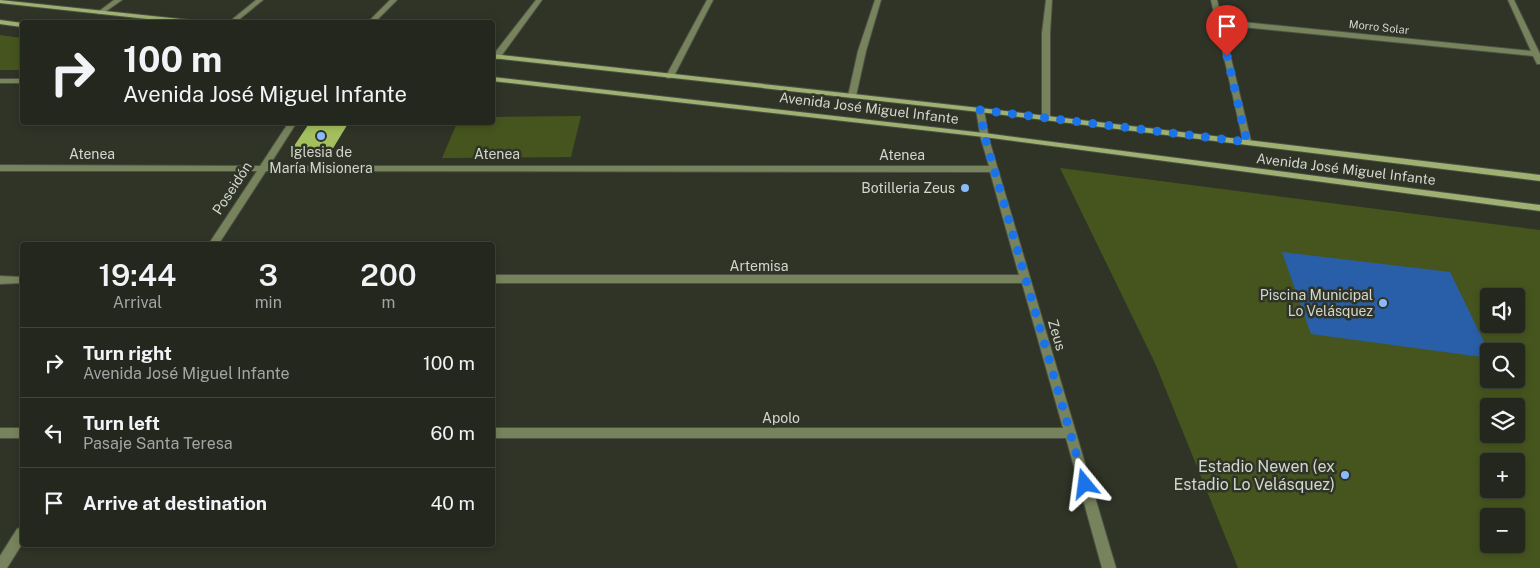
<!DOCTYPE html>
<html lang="en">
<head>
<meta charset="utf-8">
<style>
  body { margin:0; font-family:"Public Sans",sans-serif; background:#2b2f26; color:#f1f3f6; height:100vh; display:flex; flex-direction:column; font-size:19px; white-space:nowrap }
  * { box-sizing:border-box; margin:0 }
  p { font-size:16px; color:#a3a5a4 }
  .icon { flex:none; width:28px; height:28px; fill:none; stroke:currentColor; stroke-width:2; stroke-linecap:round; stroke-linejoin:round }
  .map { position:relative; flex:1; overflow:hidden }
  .details { position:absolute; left:20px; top:242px; width:475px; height:305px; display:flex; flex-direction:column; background:#23271d; border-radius:5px; box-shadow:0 2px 8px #0003,0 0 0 1px #40443b }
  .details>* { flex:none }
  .guide { position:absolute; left:20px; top:20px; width:475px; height:105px; border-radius:5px; box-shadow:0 2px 8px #0003,0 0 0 1px #40443b; background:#23271d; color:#f1f3f6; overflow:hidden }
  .buttons { position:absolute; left:1480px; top:288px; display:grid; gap:10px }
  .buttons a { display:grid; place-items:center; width:45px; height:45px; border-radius:5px; background:#23271d; box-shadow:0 2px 8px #0003,0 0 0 1px #40443b; font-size:25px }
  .pin { position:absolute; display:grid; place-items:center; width:42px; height:42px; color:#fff; margin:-51px -21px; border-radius:50% 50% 50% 0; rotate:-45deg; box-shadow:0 0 5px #0007 }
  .pin .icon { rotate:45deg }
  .me { position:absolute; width:55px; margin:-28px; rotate:344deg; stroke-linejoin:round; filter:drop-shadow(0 0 4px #0008) }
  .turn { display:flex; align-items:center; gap:18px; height:105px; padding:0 20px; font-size:22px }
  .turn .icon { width:65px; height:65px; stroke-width:2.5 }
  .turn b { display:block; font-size:35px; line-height:42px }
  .eta { display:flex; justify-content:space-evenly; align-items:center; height:85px; text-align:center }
  .eta b { font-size:30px; font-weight:600; line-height:35px }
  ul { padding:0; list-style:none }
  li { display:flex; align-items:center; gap:15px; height:70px; padding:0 20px; border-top:1px solid #40443b }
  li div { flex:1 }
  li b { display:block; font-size:19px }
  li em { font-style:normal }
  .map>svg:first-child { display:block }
  .green { fill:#46551e; fill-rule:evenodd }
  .water { fill:#295fa8 }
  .building { fill:#a4c05e }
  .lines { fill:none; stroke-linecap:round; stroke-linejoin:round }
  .street-casing { stroke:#4d5145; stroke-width:2 }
  .secondary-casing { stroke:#4d5145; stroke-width:2 }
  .street { fill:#77835d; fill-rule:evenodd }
  .secondary { fill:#9eb172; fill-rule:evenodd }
  .route { stroke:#1a73e8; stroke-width:9; stroke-dasharray:0 16.2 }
  .poi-dot { fill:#8abafc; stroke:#2f3427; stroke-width:2 }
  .labels { text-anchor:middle; stroke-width:5; stroke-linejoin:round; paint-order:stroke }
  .far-street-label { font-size:11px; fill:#d3d6ce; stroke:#2f3427 }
  .street-label { font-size:14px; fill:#d3d6ce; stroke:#2f3427 }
  .poi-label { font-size:14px; fill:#d3d6ce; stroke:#2f3427; text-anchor:end }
  .near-poi-label { font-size:16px; fill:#d3d6ce; stroke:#2f3427; text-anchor:end }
</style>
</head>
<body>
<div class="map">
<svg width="1540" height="568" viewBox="0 0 1540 568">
  <rect width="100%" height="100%" fill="#2f3427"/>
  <g class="green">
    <polygon points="0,35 22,38 22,70 0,70"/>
    <polygon points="581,116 571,157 442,158 457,123 492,122 493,117"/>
    <path d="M1060 168 1540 230V568H1238L1155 363ZM1489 296H1516V324H1489ZM1489 351H1516V379H1489ZM1489 406H1516V434H1489ZM1489 461H1516V489H1489ZM1489 516H1516V544H1489Z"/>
  </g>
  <polygon class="water" points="1282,252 1450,272 1489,352 1489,358 1311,334"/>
  <polygon class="building" points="310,122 349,122 332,150 292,149"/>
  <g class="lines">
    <defs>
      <g id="street">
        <polygon points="114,0 122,0 102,14 98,14 98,12"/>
        <polygon points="256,0 263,0 236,22 229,22"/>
        <polygon points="390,0 397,0 375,22 368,22"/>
        <polygon points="536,0 542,0 499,59 493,59 493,55"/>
        <polygon points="707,0 713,0 674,76 670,78 667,78 666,76"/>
        <polygon points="875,0 881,0 866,51 856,96 852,98 848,96 858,51"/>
        <polygon points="1046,0 1052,0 1050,33 1050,118 1046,120 1042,118 1042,33"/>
        <polygon points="1211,0 1217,0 1222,20 1531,51 1508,0 1514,0 1540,54 1540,64 1537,64 1533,56 1223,25 1251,141 1247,144 1243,141"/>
        <rect x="0" y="79" width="22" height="4"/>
        <polygon points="977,108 980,108 984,110 989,139 1116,568 1102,568 1066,438 492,438 492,428 1063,428 1022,283 492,283 492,275 1019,275 990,172 266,171 218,245 208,245 257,171 0,171 0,165 260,166 289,122 297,122 269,166 989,166 981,139 976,110"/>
        <polygon points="0,276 22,277 22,283 0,284"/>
        <rect x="0" y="428" width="22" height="10"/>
        <polygon points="22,527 22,544 7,568 0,568 0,556 17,529"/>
      </g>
      <g id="secondary">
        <polygon points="0,0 190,20 194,22 175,22 0,3"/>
        <polygon points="0,20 22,23 22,27 0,24"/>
        <polygon points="492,54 980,108 1540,175 1540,181 980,112 492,58"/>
        <polygon points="492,77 984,133 1540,205 1540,211 984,137 492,81"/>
      </g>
    </defs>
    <use href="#street" class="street-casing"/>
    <use href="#secondary" class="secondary-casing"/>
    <use href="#street" class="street"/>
    <use href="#secondary" class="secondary"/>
  </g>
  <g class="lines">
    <polyline class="route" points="1085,484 985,138 980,110 1247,142 1227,56"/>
  </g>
  <g class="poi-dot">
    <circle cx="321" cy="136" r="5"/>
    <circle cx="965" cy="188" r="5"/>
    <circle cx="1383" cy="303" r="5"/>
    <circle cx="1345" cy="475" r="5"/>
  </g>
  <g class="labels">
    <g class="far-street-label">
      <text transform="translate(1379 27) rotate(6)" y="4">Morro Solar</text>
    </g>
    <g class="street-label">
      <text transform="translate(869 108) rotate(7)" y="5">Avenida José Miguel Infante</text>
      <text x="92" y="159">Atenea</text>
      <text x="497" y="159">Atenea</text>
      <text x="902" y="160">Atenea</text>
      <text transform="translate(1346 169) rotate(7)" y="5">Avenida José Miguel Infante</text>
      <text transform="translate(232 188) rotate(-57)" y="5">Poseidón</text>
      <text x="759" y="271">Artemisa</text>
      <text transform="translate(1057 335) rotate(74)" y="5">Zeus</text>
      <text x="781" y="423">Apolo</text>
    </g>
    <g class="poi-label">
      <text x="321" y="157" text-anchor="middle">Iglesia de<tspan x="321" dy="16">María Misionera</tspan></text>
      <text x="955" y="193">Botilleria Zeus</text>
      <text x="1373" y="300">Piscina Municipal<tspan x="1373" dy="16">Lo Velásquez</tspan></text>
    </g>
    <g class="near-poi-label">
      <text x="1335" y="472">Estadio Newen (ex<tspan x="1335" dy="18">Estadio Lo Velásquez)</tspan></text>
    </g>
  </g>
</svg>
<div class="buttons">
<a><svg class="icon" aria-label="sound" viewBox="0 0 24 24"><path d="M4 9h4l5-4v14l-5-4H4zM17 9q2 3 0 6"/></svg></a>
<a><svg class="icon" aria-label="search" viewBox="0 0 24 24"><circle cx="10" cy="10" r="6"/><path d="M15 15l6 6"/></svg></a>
<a><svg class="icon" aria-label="layers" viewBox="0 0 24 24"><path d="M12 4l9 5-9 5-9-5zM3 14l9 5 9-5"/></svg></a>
<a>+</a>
<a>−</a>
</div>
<div class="pin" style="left:1227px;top:56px;background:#d93025"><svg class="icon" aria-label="arrive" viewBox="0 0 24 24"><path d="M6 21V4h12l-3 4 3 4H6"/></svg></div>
<svg class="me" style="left:1085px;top:484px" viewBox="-20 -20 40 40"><path d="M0-17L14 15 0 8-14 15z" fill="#1a73e8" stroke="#fff" stroke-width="4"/></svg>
<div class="guide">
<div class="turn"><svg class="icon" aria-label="right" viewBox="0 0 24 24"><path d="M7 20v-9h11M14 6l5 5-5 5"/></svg><div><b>100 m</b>Avenida José Miguel Infante</div></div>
</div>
<section class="details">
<div class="eta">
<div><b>19:44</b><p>Arrival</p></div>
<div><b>3</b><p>min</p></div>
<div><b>200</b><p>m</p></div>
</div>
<ul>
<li><svg class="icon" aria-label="right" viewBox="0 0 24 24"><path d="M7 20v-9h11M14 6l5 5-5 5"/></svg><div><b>Turn right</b><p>Avenida José Miguel Infante</p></div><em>100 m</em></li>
<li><svg class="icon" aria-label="left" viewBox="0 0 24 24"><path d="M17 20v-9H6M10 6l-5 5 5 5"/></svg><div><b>Turn left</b><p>Pasaje Santa Teresa</p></div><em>60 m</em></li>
<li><svg class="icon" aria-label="arrive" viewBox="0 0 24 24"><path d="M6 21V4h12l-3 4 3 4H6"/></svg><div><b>Arrive at destination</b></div><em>40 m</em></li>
</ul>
</section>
</div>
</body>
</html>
